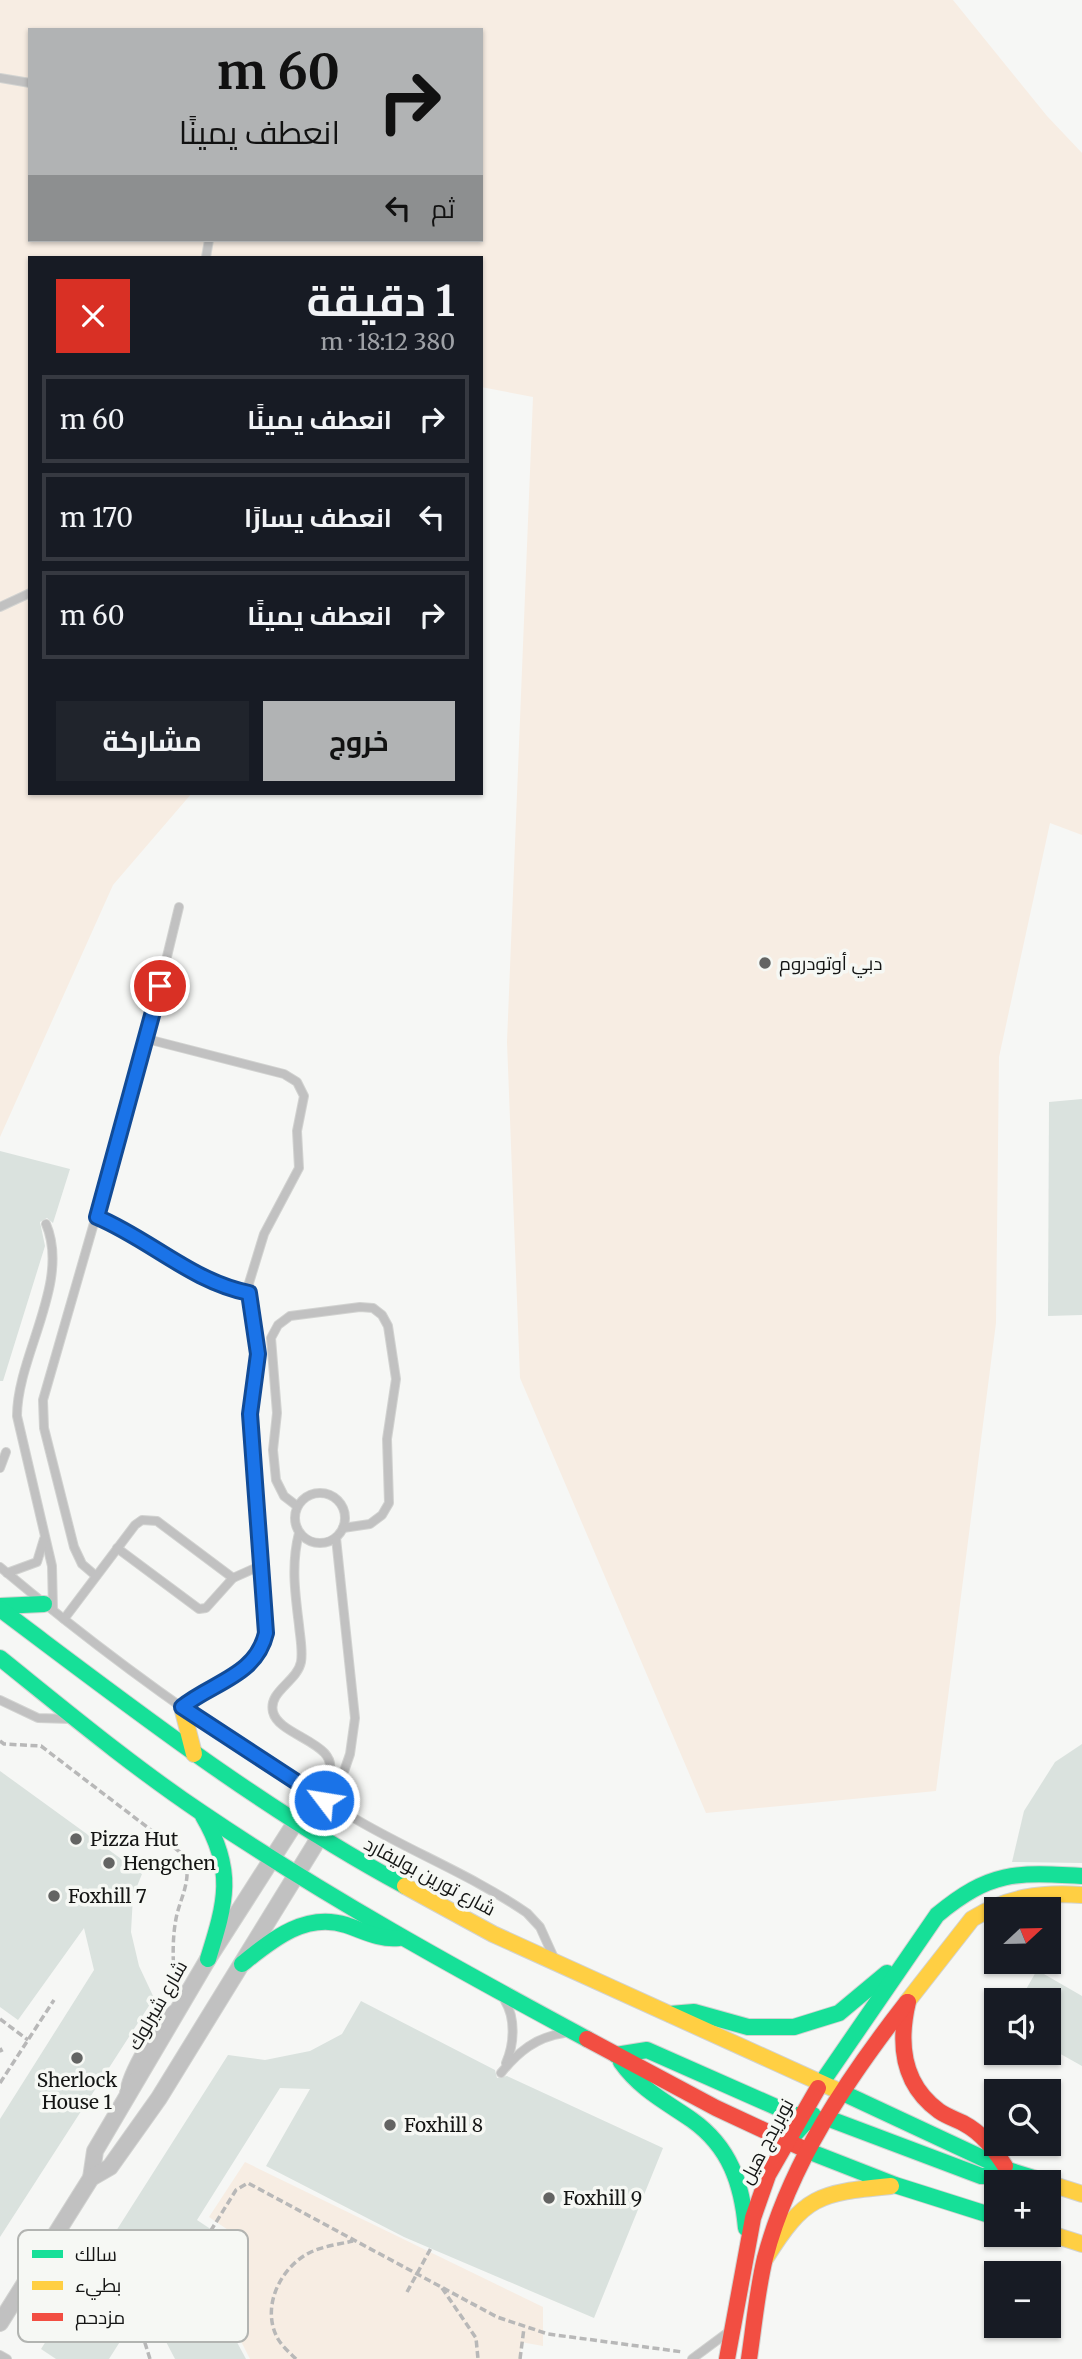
<!DOCTYPE html>
<html lang="ar">
<head>
<meta charset="utf-8">
<style>
  body { margin:0; font-family:Merriweather,Cairo,serif; background:#20242c; color:#f1f3f6; direction:rtl; height:100vh; display:flex; flex-direction:column; font-size:26px; white-space:nowrap }
  * { box-sizing:border-box; margin:0 }
  p { font-size:23px; color:#9ea1a6 }
  .icon { flex:none; width:38px; height:38px; fill:none; stroke:currentColor; stroke-width:2; stroke-linecap:round; stroke-linejoin:round }
  .map { position:relative; flex:1; overflow:hidden; direction:ltr }
  .drawer { position:absolute; left:28px; top:256px; width:455px; height:539px; display:flex; flex-direction:column; background:#171b24; border-radius:0px; box-shadow:0 2px 5px #0004; direction:rtl }
  .drawer>* { flex:none }
  .top-card { position:absolute; left:28px; top:28px; width:455px; height:214px; border-radius:0px; box-shadow:0 2px 5px #0004; direction:rtl; background:#b1b3b4; color:#111; overflow:hidden }
  .needle { width:46px; rotate:68deg }
  .buttons { position:absolute; left:984px; top:1897px; display:grid; gap:14px }
  .buttons a { display:grid; place-items:center; width:77px; height:77px; border-radius:0px; background:#171b24; box-shadow:0 2px 5px #0004; font-size:35px }
  .pin { position:absolute; display:grid; place-items:center; width:60px; height:60px; color:#fff; margin:-30px; border:4px solid #fff; border-radius:50%; box-shadow:0 2px 7px #0007 }
  .me { position:absolute; width:77px; margin:-38px; rotate:301deg; stroke-linejoin:round; filter:drop-shadow(0 0 5px #0008) }
  .turn { display:flex; align-items:center; gap:24px; height:147px; padding:0 28px; font-size:32px }
  .turn .icon { width:91px; height:91px; stroke-width:2.5 }
  .turn b { display:block; font-size:49px; line-height:60px }
  .then { display:flex; align-items:center; height:66px; padding:0 28px; background:#0003; gap:14px; font-size:26px }
  .round { display:grid; place-items:center; flex:none; width:74px; height:74px; border-radius:0px; background:#20242c }
  .overview { display:flex; align-items:center; justify-content:space-between; height:119px; padding:0 28px }
  h1 { font-size:42px; font-weight:700; line-height:52px }
  .primary-button { display:flex; gap:14px; margin-top:auto; padding:14px 28px }
  .primary-button a { flex:1; height:80px; border-radius:0px; background:#b1b3b4; color:#111; font-size:28px; font-weight:700; line-height:80px; text-align:center }
  .primary-button a+a { background:#20242c; color:#f1f3f6 }
  ul { padding:0; list-style:none }
  li { display:flex; align-items:center; gap:21px; height:88px; margin:0 14px 10px; padding:0 14px; border:4px solid #363941; border-radius:0px }
  li div { flex:1 }
  li b { display:block; font-size:26px }
  li em { font-style:normal }
  .map>svg:first-child { display:block }
  .green { fill:#f7ede3; fill-rule:evenodd }
  .building { fill:#dae2de }
  .lines { fill:none; stroke-linecap:round; stroke-linejoin:round }
  .lane-casing { stroke:#d2d3d1; stroke-width:10 }
  .street-casing { stroke:#d2d3d1; stroke-width:18 }
  .fast-casing { stroke:#d2d3d1; stroke-width:18 }
  .slow-casing { stroke:#d2d3d1; stroke-width:18 }
  .jam-casing { stroke:#d2d3d1; stroke-width:18 }
  .path { stroke:#b8b8b8; stroke-width:3.5; stroke-dasharray:7 3.5; stroke-linecap:butt }
  .lane { stroke:#c1c1c1; stroke-width:8 }
  .street { stroke:#c1c1c1; stroke-width:16 }
  .fast { stroke:#16e098; stroke-width:16 }
  .slow { stroke:#ffcf43; stroke-width:16 }
  .jam { stroke:#f24e42; stroke-width:16 }
  .route-casing { stroke:#114b97; stroke-width:18 }
  .route { stroke:#1a73e8; stroke-width:12 }
  .poi-dot { fill:#636463; stroke:#f6f8f4; stroke-width:2.5 }
  .labels { text-anchor:middle; stroke-width:7; stroke-linejoin:round; paint-order:stroke }
  .poi-label { font-size:19px; fill:#141514; stroke:#f6f8f4; text-anchor:start }
  .street-label { font-size:19px; fill:#141514; stroke:#f6f8f4 }
  .key { fill:#f6f8f4; stroke:#b2b4b1; stroke-width:2 }
  .key-label { font-size:19px; fill:#141514 }
</style>
</head>
<body>
<div class="map">
<svg width="1082" height="2359" viewBox="0 0 1082 2359">
  <rect width="100%" height="100%" fill="#f6f7f5"/>
  <g class="green">
    <path d="M0 0H953L1047 116 1082 153V835L1050 823 999 1057 996 1323 936 1791 706 1813 520 1378 507 1042 533 397 481 387V257H30V793H192L113 885 0 1137ZM30 30H481V240H30Z"/>
    <polygon points="245,2162 543,2307 543,2346 521,2342 520,2359 250,2359 214,2288 240,2238 209,2217"/>
  </g>
  <g class="building">
    <polygon points="1082,1099 1082,1315 1048,1316 1049,1102"/>
    <polygon points="0,1151 70,1169 53,1223 47,1218 40,1222 45,1246 3,1381 0,1381"/>
    <polygon points="1082,1744 1082,1863 1012,1862 1024,1811 1055,1762"/>
    <polygon points="0,1771 142,1874 133,1896 131,1932 139,1966 154,1998 0,2237 0,2119 94,1970 84,1928 18,2020 0,2007"/>
    <polygon points="1037,1970 1082,1996 1082,2066 1048,2047 1048,2000 1020,2000"/>
    <polygon points="361,2001 495,2070 497,2078 507,2076 663,2148 594,2318 404,2237 266,2166 310,2089 280,2088 197,2220 227,2240 174,2321 145,2302 109,2359 56,2359 41,2349 228,2055 265,2060 310,2051 342,2034"/>
    <polygon points="217,2305 246,2359 175,2359 162,2334"/>
  </g>
  <g class="lines">
    <defs>
      <g id="lane">
        <polyline points="0,78 30,83"/>
        <polyline points="206,257 209,240"/>
        <polyline points="0,607 30,593"/>
        <path d="M147 1039 284 1074 297 1082 304 1096 297 1131 299 1168 264 1234 249 1283 258 1354 250 1414 266 1633C256 1676 215 1680 184 1705"/>
        <path d="M97 1217C151 1240 191 1281 249 1293"/>
        <path d="M46 1224C71 1282 17 1356 17 1416L52 1566 53 1610"/>
        <polyline points="0,1468 6,1452"/>
        <circle cx="320" cy="1518" r="25"/>
        <polyline points="297,1506 284,1496 276,1480 273,1450 277,1413 271,1338 278,1325 290,1316 360,1307 373,1308 382,1315 388,1326 396,1379 387,1439 389,1503 382,1515 370,1524 343,1528"/>
        <path d="M299 1533C291 1564 295 1593 299 1625 300 1637 303 1650 301 1662 297 1682 268 1691 273 1712 279 1737 343 1743 328 1776 324 1785 314 1787 306 1789"/>
        <polyline points="336,1538 355,1718 350,1754 339,1786 343,1811"/>
        <polyline points="117,1548 199,1609 206,1608 233,1578 262,1565"/>
        <path d="M0 1567C112 1661 233 1748 359 1821 414 1853 475 1877 527 1913L540 1927 554 1958"/>
        <polyline points="7,1573 37,1562 44,1539"/>
        <polyline points="96,1576 82,1564 74,1547 44,1428 43,1400 147,1039 179,907"/>
        <polyline points="64,1619 135,1525 142,1520 157,1521 233,1578"/>
        <polyline points="0,1700 38,1718 70,1719"/>
        <path d="M505 2001C516 2019 514 2045 506 2063"/>
        <path d="M501 2073C518 2052 536 2037 564 2033"/>
        <path d="M124 2094C125 2074 157 2018 175 2008"/>
        <polyline points="0,2355 7,2359"/>
        <polyline points="692,2359 727,2333"/>
      </g>
      <g id="street">
        <polyline points="91,2178 95,2151 208,1959 295,1823"/>
        <polyline points="0,2323 91,2178 110,2167 159,2098 319,1838"/>
      </g>
      <g id="fast">
        <polyline points="0,1606 44,1604"/>
        <path d="M0 1609C131 1707 260 1808 405 1886"/>
        <path d="M0 1658C66 1711 132 1766 202 1813 326 1897 457 1969 587 2039"/>
        <path d="M203 1816C235 1870 226 1902 208 1959"/>
        <path d="M242 1964C272 1940 305 1912 346 1925 364 1931 379 1940 399 1938"/>
        <polyline points="670,2014 694,2012 748,2027 794,2027 839,2013 887,1973"/>
        <polyline points="616,2055 647,2050 794,2115 813,2115"/>
        <path d="M621 2062C640 2089 666 2102 692 2120 730 2147 742 2184 746 2228"/>
        <path d="M818 2088 937 1915C990 1871 1016 1872 1082 1876"/>
        <polyline points="841,2092 1008,2170 1046,2182"/>
        <polyline points="788,2142 805,2123 827,2118 981,2176 995,2176 1008,2170"/>
        <polyline points="808,2151 895,2185 996,2217"/>
      </g>
      <g id="slow">
        <polyline points="182,1707 194,1754"/>
        <polyline points="405,1886 493,1934 841,2092"/>
        <path d="M907 2002 972 1919C1007 1897 1041 1892 1082 1895"/>
        <polyline points="1048,2183 1082,2194"/>
        <polyline points="1048,2233 1082,2244"/>
        <path d="M765 2259C805 2195 818 2193 891 2186"/>
      </g>
      <g id="jam">
        <path d="M908 2002C898 2044 902 2084 939 2111 946 2116 955 2119 963 2123 982 2133 994 2149 1005 2166"/>
        <polyline points="587,2039 716,2108 802,2148"/>
        <polyline points="727,2359 753,2218 768,2175 818,2088"/>
        <path d="M749 2359C754 2326 757 2291 765 2258 790 2163 847 2079 907 2002"/>
      </g>
    </defs>
    <use href="#lane" class="lane-casing"/>
    <use href="#street" class="street-casing"/>
    <use href="#fast" class="fast-casing"/>
    <use href="#slow" class="slow-casing"/>
    <use href="#jam" class="jam-casing"/>
    <g class="path">
      <path d="M0 1741 4 1744 41 1746 185 1856C191 1880 183 1892 177 1914 172 1936 173 1957 174 1980L178 1983"/>
      <polyline points="0,2019 28,2040"/>
      <polyline points="0,2048 2,2052"/>
      <polyline points="0,2083 54,2000"/>
      <polyline points="442,2288 476,2338 478,2359"/>
      <polyline points="407,2292 431,2248"/>
      <polyline points="150,2359 145,2343 148,2332 236,2190 248,2183 497,2317 548,2334 683,2352"/>
      <path d="M296 2359C290 2353 282 2346 278 2339 260 2307 281 2266 311 2252 324 2246 340 2244 353 2241"/>
      <polyline points="520,2359 524,2328"/>
    </g>
    <use href="#lane" class="lane"/>
    <use href="#street" class="street"/>
    <use href="#fast" class="fast"/>
    <use href="#slow" class="slow"/>
    <use href="#jam" class="jam"/>
  </g>
  <g class="lines">
    <defs>
      <path id="route" d="M160 986 97 1217C151 1240 191 1281 249 1293L258 1354 250 1414 266 1633C256 1676 213 1682 182 1707L324 1800"/>
    </defs>
    <use href="#route" class="route-casing"/>
    <use href="#route" class="route"/>
  </g>
  <g class="poi-dot">
    <circle cx="765" cy="963" r="7"/>
    <circle cx="76" cy="1839" r="7"/>
    <circle cx="109" cy="1863" r="7"/>
    <circle cx="54" cy="1896" r="7"/>
    <circle cx="77" cy="2058" r="7"/>
    <circle cx="390" cy="2125" r="7"/>
    <circle cx="549" cy="2198" r="7"/>
  </g>
  <g class="labels">
    <g class="poi-label">
      <text x="779" y="970">دبي أوتودروم</text>
      <text x="90" y="1846">Pizza Hut</text>
      <text x="123" y="1870">Hengchen</text>
      <text x="68" y="1903">Foxhill 7</text>
      <text x="77" y="2087" text-anchor="middle">Sherlock<tspan x="77" dy="22">House 1</tspan></text>
      <text x="404" y="2132">Foxhill 8</text>
      <text x="563" y="2205">Foxhill 9</text>
    </g>
    <g class="street-label">
      <text transform="translate(430 1876) rotate(28)" y="7">شارع تورين بوليفارد</text>
      <text transform="translate(157 2005) rotate(-60)" y="7">شارع شيرلوك</text>
      <text transform="translate(766 2141) rotate(-62)" y="7">نوبريدج هيل</text>
    </g>
  </g>
  <rect x="18" y="2230" width="230" height="112" rx="10" class="key"/>
  <rect x="32" y="2250" width="31" height="8" fill="#16e098"/>
  <rect x="32" y="2281" width="31" height="9" fill="#ffcf43"/>
  <rect x="32" y="2313" width="31" height="8" fill="#f24e42"/>
  <g class="key-label">
    <text x="75" y="2261">سالك</text>
    <text x="75" y="2292">بطيء</text>
    <text x="75" y="2324">مزدحم</text>
  </g>
</svg>
<div class="buttons">
<a><svg class="needle" viewBox="-14 -14 28 28"><path d="M0-13l5 13h-10z" fill="#e53935"/><path d="M0 13l5-13h-10z" fill="#9ea1a6"/></svg></a>
<a><svg class="icon" aria-label="sound" viewBox="0 0 24 24"><path d="M4 9h4l5-4v14l-5-4H4zM17 9q2 3 0 6"/></svg></a>
<a><svg class="icon" aria-label="search" viewBox="0 0 24 24"><circle cx="10" cy="10" r="6"/><path d="M15 15l6 6"/></svg></a>
<a>+</a>
<a>−</a>
</div>
<div class="pin" style="left:160px;top:986px;background:#d93025"><svg class="icon" aria-label="arrive" viewBox="0 0 24 24"><path d="M6 21V4h12l-3 4 3 4H6"/></svg></div>
<svg class="me" style="left:324px;top:1800px" viewBox="-20 -20 40 40"><circle r="17" fill="#1a73e8" stroke="#fff" stroke-width="3"/><path d="M0-11L8 9 0 5-8 9z" fill="#fff"/></svg>
<div class="top-card">
<div class="turn"><svg class="icon" aria-label="right" viewBox="0 0 24 24"><path d="M7 20v-9h11M14 6l5 5-5 5"/></svg><div><b>60 m</b>انعطف يمينًا</div></div>
<div class="then">ثم<svg class="icon" aria-label="left" viewBox="0 0 24 24"><path d="M17 20v-9H6M10 6l-5 5 5 5"/></svg></div>
</div>
<section class="drawer">
<div class="overview"><div><h1>1 دقيقة</h1><p>380 m · 18:12</p></div><a class="round" style="background:#d93025;color:#fff"><svg class="icon" aria-label="close" viewBox="0 0 24 24"><path d="M6 6l12 12M18 6L6 18"/></svg></a></div>
<ul>
<li><svg class="icon" aria-label="right" viewBox="0 0 24 24"><path d="M7 20v-9h11M14 6l5 5-5 5"/></svg><div><b>انعطف يمينًا</b></div><em>60 m</em></li>
<li><svg class="icon" aria-label="left" viewBox="0 0 24 24"><path d="M17 20v-9H6M10 6l-5 5 5 5"/></svg><div><b>انعطف يسارًا</b></div><em>170 m</em></li>
<li><svg class="icon" aria-label="right" viewBox="0 0 24 24"><path d="M7 20v-9h11M14 6l5 5-5 5"/></svg><div><b>انعطف يمينًا</b></div><em>60 m</em></li>
</ul>
<div class="primary-button"><a>خروج</a><a>مشاركة</a></div>
</section>
</div>
</body>
</html>
